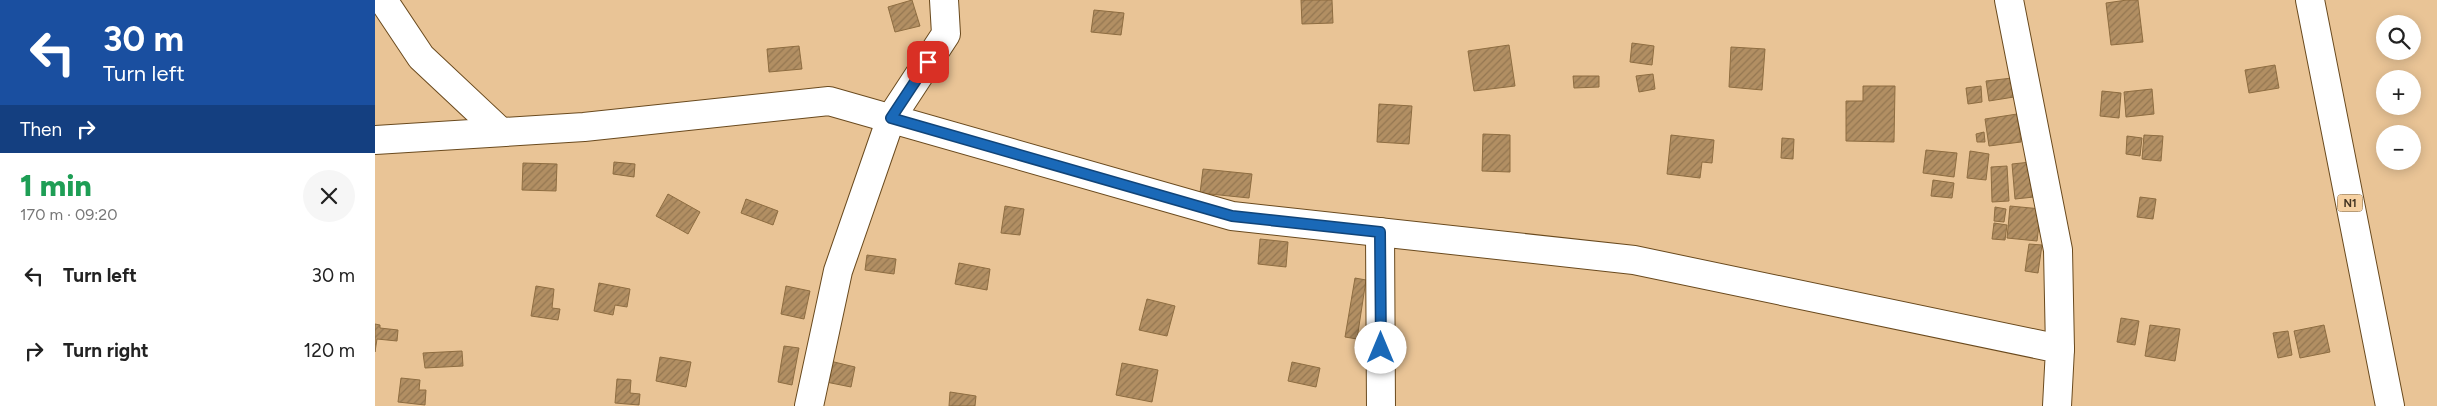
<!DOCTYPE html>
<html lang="en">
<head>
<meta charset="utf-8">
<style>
  body { margin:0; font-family:Figtree,sans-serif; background:#f6f6f6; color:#222; height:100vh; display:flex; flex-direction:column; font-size:19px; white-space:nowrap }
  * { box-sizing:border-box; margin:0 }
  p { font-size:16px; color:#767676 }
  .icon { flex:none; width:28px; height:28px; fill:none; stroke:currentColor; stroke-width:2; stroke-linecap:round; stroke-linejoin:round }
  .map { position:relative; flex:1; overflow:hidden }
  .side { display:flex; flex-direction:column; background:#fff; width:375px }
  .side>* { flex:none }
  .guide { background:#1a4fa0; color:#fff; overflow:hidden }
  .controls { position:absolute; left:2001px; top:15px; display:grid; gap:10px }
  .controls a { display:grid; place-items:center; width:45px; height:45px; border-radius:50%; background:#fff; box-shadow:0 2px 12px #0003; font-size:25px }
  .pin { position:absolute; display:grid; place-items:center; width:42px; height:42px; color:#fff; margin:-21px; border-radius:10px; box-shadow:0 2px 8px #0006 }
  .me { position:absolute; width:55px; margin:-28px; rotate:0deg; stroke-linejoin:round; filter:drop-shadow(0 0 4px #0008) }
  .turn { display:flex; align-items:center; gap:18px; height:105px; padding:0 20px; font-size:22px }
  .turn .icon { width:65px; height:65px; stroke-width:2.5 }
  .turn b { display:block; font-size:35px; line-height:42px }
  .then { display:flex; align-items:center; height:48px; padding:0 20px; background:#0003; gap:10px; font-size:19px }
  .round { display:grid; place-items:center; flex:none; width:52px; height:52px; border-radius:26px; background:#f6f6f6 }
  .summary { display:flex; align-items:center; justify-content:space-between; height:85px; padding:0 20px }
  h1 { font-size:30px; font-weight:800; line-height:38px; color:#1e9e55 }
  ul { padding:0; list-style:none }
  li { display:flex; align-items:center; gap:15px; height:75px; padding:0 20px }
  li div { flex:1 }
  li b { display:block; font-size:19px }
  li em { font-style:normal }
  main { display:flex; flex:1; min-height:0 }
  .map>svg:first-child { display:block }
  .building { fill:url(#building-hatch); stroke:#8e6d41 }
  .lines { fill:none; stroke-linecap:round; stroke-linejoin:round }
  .street-casing { stroke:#6a4a1e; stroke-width:30 }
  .primary-casing { stroke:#6a4a1e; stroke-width:30 }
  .street { stroke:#fff; stroke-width:28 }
  .primary { stroke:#fff; stroke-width:28 }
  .route-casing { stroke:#114478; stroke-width:12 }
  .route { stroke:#1a69b8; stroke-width:9 }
  .labels { text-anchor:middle; stroke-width:5; stroke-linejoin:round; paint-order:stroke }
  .shield { fill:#f6d1a2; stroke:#7a6449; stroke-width:1 }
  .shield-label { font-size:11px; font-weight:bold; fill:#453623 }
</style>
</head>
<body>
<main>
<section class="side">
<div class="guide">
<div class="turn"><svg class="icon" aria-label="left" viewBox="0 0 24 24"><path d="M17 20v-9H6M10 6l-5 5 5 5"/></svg><div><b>30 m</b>Turn left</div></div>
<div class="then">Then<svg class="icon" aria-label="right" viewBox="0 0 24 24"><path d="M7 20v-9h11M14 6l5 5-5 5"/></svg></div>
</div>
<div class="summary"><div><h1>1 min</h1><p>170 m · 09:20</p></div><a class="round"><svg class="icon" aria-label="close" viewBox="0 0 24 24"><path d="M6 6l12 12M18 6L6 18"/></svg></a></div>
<ul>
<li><svg class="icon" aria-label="left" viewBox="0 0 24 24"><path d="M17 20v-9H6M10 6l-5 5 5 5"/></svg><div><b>Turn left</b></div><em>30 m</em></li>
<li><svg class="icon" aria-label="right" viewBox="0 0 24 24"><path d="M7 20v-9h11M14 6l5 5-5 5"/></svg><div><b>Turn right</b></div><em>120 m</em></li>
</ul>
</section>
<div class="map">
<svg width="2062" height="406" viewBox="0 0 2062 406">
  <defs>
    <pattern id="building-hatch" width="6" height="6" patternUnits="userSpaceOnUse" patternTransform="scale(1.25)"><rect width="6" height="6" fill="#b28f63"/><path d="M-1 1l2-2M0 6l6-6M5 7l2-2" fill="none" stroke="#937651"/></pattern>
  </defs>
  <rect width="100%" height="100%" fill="#e9c496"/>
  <g class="building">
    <polygon points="537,0 545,26 520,32 513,7"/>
    <polygon points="926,0 957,0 958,23 927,24"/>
    <polygon points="1752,0 1763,0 1768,42 1736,45 1731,3"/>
    <polygon points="719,10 749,13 746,35 716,32"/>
    <polygon points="1257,43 1279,46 1277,65 1255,62"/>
    <polygon points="1134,45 1140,86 1099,91 1093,51"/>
    <polygon points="424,46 427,69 394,72 392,49"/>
    <polygon points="1356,47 1390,49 1387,90 1354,87"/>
    <polygon points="1900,65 1904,88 1874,93 1870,70"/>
    <polygon points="1278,74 1280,89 1264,92 1261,76"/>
    <polygon points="1198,76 1224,76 1224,87 1199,88"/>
    <polygon points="1637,78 1639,97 1614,101 1611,81"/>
    <polygon points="1488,86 1520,86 1519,142 1471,141 1471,101 1488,101"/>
    <polygon points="1606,86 1607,102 1593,104 1591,88"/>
    <polygon points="1777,89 1779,114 1751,117 1749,92"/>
    <polygon points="1727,91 1746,93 1744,118 1725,116"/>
    <polygon points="1004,104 1037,106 1034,144 1002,142"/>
    <polygon points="1642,114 1646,142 1614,146 1610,119"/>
    <polygon points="1609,132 1610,142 1602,142 1601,134"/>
    <polygon points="1108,134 1135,135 1135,172 1107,171"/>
    <polygon points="1296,135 1339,140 1337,163 1327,162 1325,178 1292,174"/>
    <polygon points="1769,135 1788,136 1786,161 1767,159"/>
    <polygon points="1752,136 1767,138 1765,156 1751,154"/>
    <polygon points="1407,138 1419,139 1418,159 1406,158"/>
    <polygon points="1551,150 1582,153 1579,177 1548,173"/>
    <polygon points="1595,151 1614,154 1611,180 1592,178"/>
    <polygon points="239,162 260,164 259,177 238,174"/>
    <polygon points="1656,162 1659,197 1640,199 1637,164"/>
    <polygon points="148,163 182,164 181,191 147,190"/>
    <polygon points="1632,166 1634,201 1617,202 1616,167"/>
    <polygon points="828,169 877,174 874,198 825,193"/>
    <polygon points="1558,180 1579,183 1577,198 1556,196"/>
    <polygon points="293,194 325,212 313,234 281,216"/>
    <polygon points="1765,197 1781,199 1778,219 1762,217"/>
    <polygon points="371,199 403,211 398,225 366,213"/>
    <polygon points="630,206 649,209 645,235 626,233"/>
    <polygon points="1635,206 1666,209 1662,241 1632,238"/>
    <polygon points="1620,207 1631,209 1629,222 1619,221"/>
    <polygon points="1619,223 1632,225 1630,240 1617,239"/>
    <polygon points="885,239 913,242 911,267 883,264"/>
    <polygon points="1654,244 1667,245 1663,273 1650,271"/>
    <polygon points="492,255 521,259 519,274 490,270"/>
    <polygon points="584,263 615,269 612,290 580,284"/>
    <polygon points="980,278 991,280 982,339 970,337"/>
    <polygon points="224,283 255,289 252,307 240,305 238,315 219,311"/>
    <polygon points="161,286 179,289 177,308 185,309 183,320 156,316"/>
    <polygon points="411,286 435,291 429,319 406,314"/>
    <polygon points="772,299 800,306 792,336 764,330"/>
    <polygon points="1746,318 1764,321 1760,345 1742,342"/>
    <polygon points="0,324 5,325 5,328 23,330 22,341 2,339 0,352"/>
    <polygon points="1775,325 1805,329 1800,361 1770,356"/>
    <polygon points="1949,325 1955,352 1925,358 1919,331"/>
    <polygon points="1913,331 1917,355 1903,358 1898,333"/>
    <polygon points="409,346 424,348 417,385 403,382"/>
    <polygon points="87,351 88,366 50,368 48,353"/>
    <polygon points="285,357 316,362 311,387 281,381"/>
    <polygon points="455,361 480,367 476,387 451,382"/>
    <polygon points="917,362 945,368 941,387 913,381"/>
    <polygon points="747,363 783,370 777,402 741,395"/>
    <polygon points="26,378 45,380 44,390 51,390 50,405 23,402"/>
    <polygon points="242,379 256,380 255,393 265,394 264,405 240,403"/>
    <polygon points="575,392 601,396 600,406 574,406"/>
  </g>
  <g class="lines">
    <defs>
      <g id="street">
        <polyline points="8,0 46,57 126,132"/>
        <polyline points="1634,0 1683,250 1685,349"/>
        <polyline points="0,140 209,127 454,101 857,216 1259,260 1685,349 1682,406"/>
        <polyline points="1005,232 1006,406"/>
        <polyline points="434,406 463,271 516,118 571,34 569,0"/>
      </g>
      <polyline id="primary" points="1935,0 2015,406"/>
    </defs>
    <use href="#street" class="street-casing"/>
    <use href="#primary" class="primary-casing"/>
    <use href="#street" class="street"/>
    <use href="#primary" class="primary"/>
  </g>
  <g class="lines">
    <defs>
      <polyline id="route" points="553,62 516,118 857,216 1005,232 1006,348"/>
    </defs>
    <use href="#route" class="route-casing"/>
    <use href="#route" class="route"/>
  </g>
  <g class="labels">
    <rect class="shield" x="1962.5" y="194.5" width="25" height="17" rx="4"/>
    <g class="shield-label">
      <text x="1975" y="207">N1</text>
    </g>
  </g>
</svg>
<div class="controls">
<a><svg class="icon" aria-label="search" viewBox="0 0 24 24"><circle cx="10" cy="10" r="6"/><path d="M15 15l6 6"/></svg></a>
<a>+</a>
<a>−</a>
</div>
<div class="pin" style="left:553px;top:62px;background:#d93025"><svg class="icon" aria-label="arrive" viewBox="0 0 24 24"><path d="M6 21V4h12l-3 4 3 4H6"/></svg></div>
<svg class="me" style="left:1006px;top:348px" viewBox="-20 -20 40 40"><circle r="19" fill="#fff"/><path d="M0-13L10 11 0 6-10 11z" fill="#1a69b8"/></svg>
</div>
</main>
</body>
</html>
